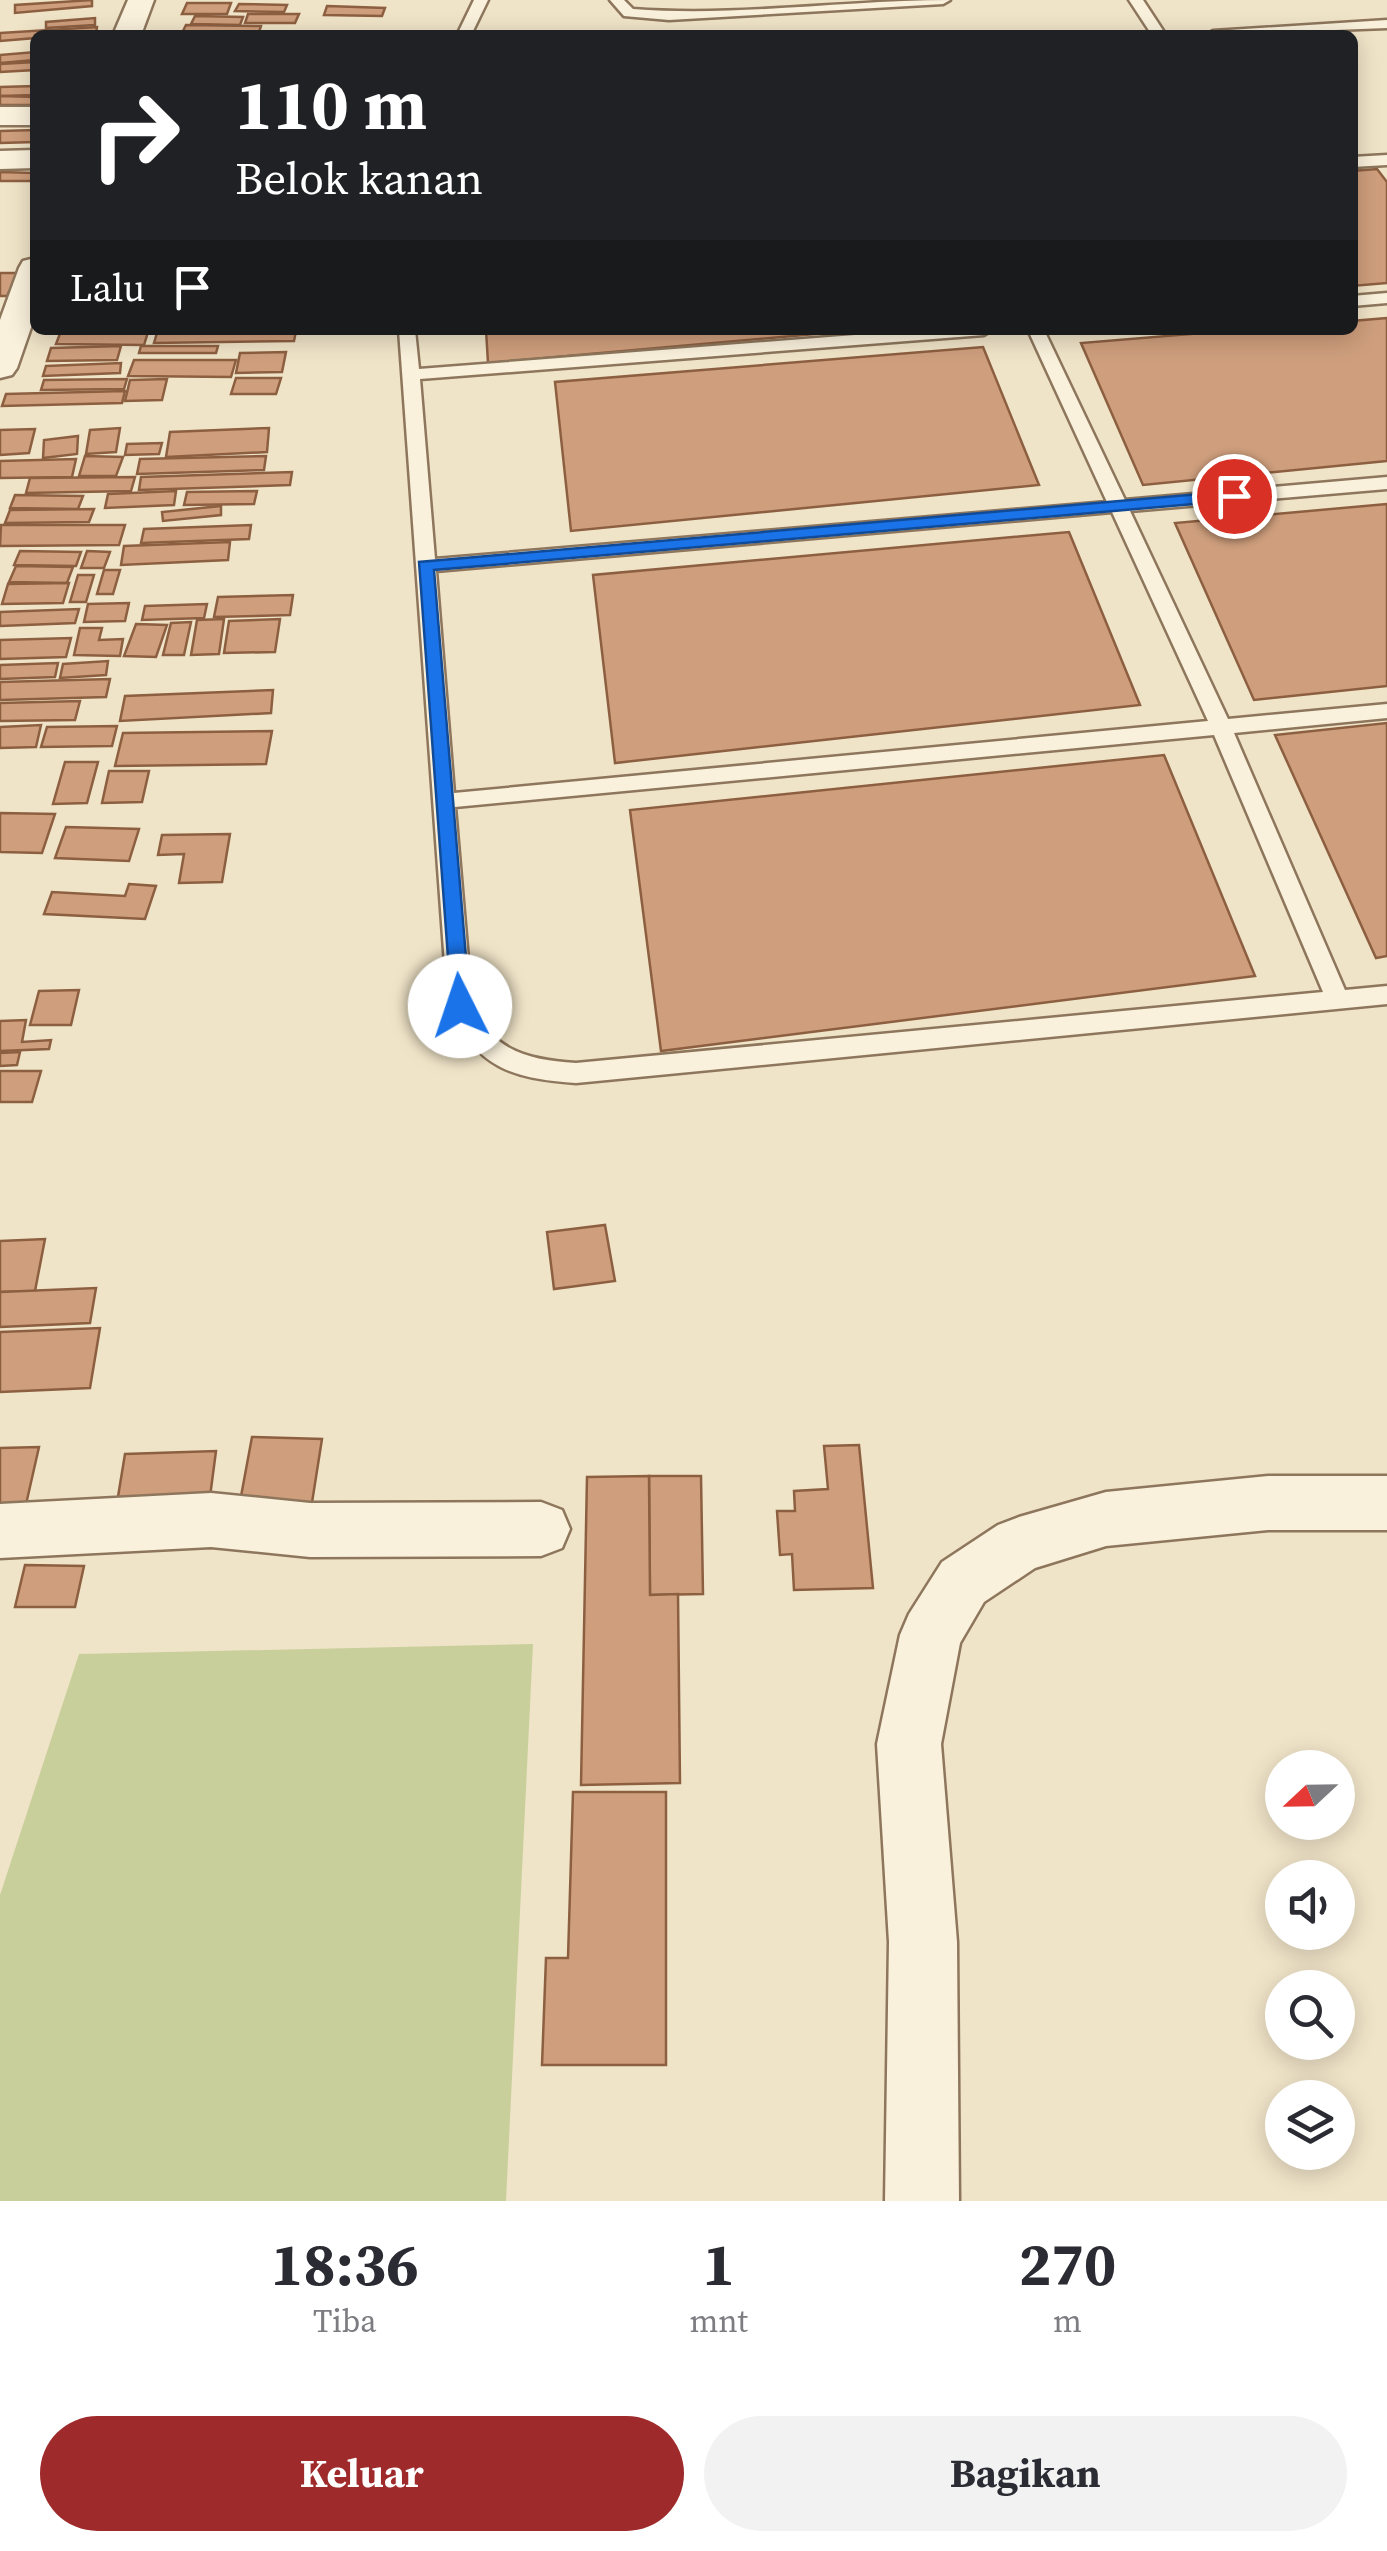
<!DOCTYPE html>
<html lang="id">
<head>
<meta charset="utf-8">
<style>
  body { margin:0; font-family:"Source Serif 4",serif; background:#f2f2f3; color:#2b2b33; height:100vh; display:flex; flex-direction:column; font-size:38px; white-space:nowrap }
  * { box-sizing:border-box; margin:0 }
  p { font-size:32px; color:#7c7c81 }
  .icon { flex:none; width:55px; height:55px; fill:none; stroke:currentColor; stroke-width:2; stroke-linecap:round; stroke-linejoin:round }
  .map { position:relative; height:2201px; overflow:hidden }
  .panel { display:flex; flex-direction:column; background:#fff; flex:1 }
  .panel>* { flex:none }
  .hud { position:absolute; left:30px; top:30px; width:1328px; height:305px; border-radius:15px; box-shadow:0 5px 25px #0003; background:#202124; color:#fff; overflow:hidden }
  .needle { width:65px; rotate:248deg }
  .controls { position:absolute; left:1265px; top:1750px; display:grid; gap:20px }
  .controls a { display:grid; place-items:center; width:90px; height:90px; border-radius:50%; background:#fff; box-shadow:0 5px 25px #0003; font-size:50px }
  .pin { position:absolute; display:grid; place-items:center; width:85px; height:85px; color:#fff; margin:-42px; border:5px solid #fff; border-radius:50%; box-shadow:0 2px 10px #0007 }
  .me { position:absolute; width:110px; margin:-55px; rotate:356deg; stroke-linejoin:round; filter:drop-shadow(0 0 8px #0008) }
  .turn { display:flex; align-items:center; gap:35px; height:210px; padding:0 40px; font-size:45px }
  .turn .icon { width:130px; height:130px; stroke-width:2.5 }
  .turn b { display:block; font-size:70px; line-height:85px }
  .then { display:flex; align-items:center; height:95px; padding:0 40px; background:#0003; gap:20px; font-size:38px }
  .eta { display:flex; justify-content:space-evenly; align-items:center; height:170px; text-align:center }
  .eta b { font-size:60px; font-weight:700; line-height:70px }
  .cta { display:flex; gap:20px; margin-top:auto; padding:20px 40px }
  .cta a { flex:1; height:115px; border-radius:60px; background:#9e2a2b; color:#fff; font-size:40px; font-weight:700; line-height:115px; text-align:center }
  .cta a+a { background:#f2f2f3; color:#2b2b33 }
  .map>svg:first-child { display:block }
  .green { fill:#c9cf9b }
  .building { fill:#cf9f7d; stroke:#8d5f41; stroke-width:2.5 }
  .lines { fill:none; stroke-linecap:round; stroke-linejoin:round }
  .lane-casing { stroke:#8d765c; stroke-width:5 }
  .street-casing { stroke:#8d765c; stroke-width:5 }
  .lane { fill:#faf1dc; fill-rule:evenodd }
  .street { fill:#faf1dc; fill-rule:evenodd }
  .route { fill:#1a73e8; stroke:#114b97; stroke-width:2.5 }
</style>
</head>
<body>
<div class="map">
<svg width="1387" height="2201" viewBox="0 0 1387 2201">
  <rect width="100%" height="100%" fill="#f0e4c8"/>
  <polygon class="green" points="533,1644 506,2201 0,2201 0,1895 79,1654"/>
  <g class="building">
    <polygon points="92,0 92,6 15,13 15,5"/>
    <polygon points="187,3 231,3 227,14 182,14"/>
    <polygon points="239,4 287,5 284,12 235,11"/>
    <polygon points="327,6 385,8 382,16 324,15"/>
    <polygon points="248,14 299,14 295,23 245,23"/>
    <polygon points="195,16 243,17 240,25 191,24"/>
    <polygon points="95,18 95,25 46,28 46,22"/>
    <polygon points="186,25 261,26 258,35 181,35"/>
    <polygon points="97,27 96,35 35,35 35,38 0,41 0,33"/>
    <polygon points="35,52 35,60 0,63 0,55"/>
    <polygon points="35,62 35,70 0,72 0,64"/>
    <polygon points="35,86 35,95 0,96 0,87"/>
    <polygon points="0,96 35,97 35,105 0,105"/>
    <polygon points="35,130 35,142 0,143 0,131"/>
    <polygon points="1377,169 1387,182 1387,283 1352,286 1352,171"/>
    <polygon points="0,172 35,173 35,181 0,181"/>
    <polygon points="0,273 18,273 7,296 0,296"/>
    <polygon points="1387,318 1387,461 1143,485 1081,343 1239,330 1352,330 1352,321"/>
    <polygon points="486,330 860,330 488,363"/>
    <polygon points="61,331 148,332 144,345 56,344"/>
    <polygon points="296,331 294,341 154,343 157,333"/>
    <polygon points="121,346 117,360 47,361 51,348"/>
    <polygon points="141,346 218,346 216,353 139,353"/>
    <polygon points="983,347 1039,485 571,531 555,382"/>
    <polygon points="286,352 282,372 236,373 240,353"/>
    <polygon points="134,360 236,360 231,377 128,376"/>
    <polygon points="121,363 120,373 43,376 46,366"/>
    <polygon points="236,378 281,378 276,394 231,394"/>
    <polygon points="127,379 124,389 41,390 44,380"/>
    <polygon points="167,379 162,400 125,401 130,380"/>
    <polygon points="125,391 122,403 2,406 6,394"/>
    <polygon points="120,428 116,452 86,454 90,430"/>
    <polygon points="269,428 267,452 166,457 170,432"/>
    <polygon points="35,429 29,453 0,455 0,430"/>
    <polygon points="78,436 77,454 43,458 44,440"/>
    <polygon points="162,443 159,454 125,455 127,444"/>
    <polygon points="85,456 123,457 116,476 79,476"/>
    <polygon points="266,456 264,470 137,474 140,459"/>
    <polygon points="76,459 72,477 0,478 0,461"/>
    <polygon points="292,472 290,485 139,490 141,477"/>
    <polygon points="135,477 131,491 26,493 30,478"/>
    <polygon points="176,491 174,505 105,508 108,494"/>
    <polygon points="257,491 254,504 184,505 187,492"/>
    <polygon points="15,495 83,496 78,509 10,508"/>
    <polygon points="1387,504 1387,686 1254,700 1175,523"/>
    <polygon points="221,506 221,515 163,521 162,512"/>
    <polygon points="94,509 89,522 5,523 10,510"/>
    <polygon points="1,525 125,525 119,545 0,546"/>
    <polygon points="251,525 249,539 141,543 144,529"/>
    <polygon points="1069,532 1140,705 615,763 593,575"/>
    <polygon points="230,542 228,560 121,565 124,546"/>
    <polygon points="20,551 81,552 76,566 14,565"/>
    <polygon points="87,551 110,552 104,568 81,568"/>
    <polygon points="16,566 73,567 67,583 9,582"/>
    <polygon points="104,570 120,570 113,594 97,594"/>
    <polygon points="78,575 94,575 86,602 70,602"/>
    <polygon points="69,583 63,603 2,604 8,584"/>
    <polygon points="293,595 290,615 214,617 218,597"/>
    <polygon points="129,603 125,621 84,622 88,604"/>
    <polygon points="207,604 204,618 142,620 145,606"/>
    <polygon points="79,609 75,623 0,626 0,612"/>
    <polygon points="224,619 219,654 191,655 197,620"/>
    <polygon points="280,619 275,652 224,653 229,621"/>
    <polygon points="191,622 184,655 163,655 171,623"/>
    <polygon points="136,624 167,625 156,657 124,656"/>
    <polygon points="80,628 102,628 99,640 123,639 120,656 74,655"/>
    <polygon points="71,638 66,657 0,659 0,640"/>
    <polygon points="108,661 106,675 60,678 63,664"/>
    <polygon points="58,663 55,677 0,679 0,665"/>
    <polygon points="110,679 106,697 0,700 0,682"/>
    <polygon points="273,690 271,713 120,721 125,696"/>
    <polygon points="80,701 75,720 0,721 0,703"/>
    <polygon points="1387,723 1387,956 1376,958 1275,735"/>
    <polygon points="41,725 36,747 0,748 0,727"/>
    <polygon points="117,726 112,746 41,747 47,727"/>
    <polygon points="272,731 266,764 115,766 123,733"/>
    <polygon points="1164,755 1255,976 661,1051 630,810"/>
    <polygon points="65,762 98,762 87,803 53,804"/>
    <polygon points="109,771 149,771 142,802 102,803"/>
    <polygon points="0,813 55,814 42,853 0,852"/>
    <polygon points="66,827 139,829 129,861 55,858"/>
    <polygon points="230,834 222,882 179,883 184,854 158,855 162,835"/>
    <polygon points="129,884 156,886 145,919 44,914 52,892 125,896"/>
    <polygon points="79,990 71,1025 30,1025 39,991"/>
    <polygon points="26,1020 22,1042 51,1040 49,1049 0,1051 0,1021"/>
    <polygon points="20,1052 17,1065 0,1066 0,1053"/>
    <polygon points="0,1071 41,1071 32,1102 0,1102"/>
    <polygon points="605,1225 615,1281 554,1289 547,1232"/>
    <polygon points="45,1239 35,1291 0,1292 0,1241"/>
    <polygon points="96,1288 90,1323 0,1327 0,1292"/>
    <polygon points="100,1328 90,1388 0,1392 0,1332"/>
    <polygon points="252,1437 322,1439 311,1509 239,1507"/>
    <polygon points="859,1445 873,1588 794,1590 792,1554 780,1555 777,1511 795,1511 794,1491 828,1489 824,1446"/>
    <polygon points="39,1447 22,1522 0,1522 0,1448"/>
    <polygon points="216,1451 208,1512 115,1515 125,1454"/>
    <polygon points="649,1476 701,1476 703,1594 650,1595"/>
    <polygon points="649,1476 650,1595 678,1594 680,1783 581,1785 587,1477"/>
    <polygon points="25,1565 84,1566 75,1607 15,1607"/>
    <polygon points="573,1792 666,1792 666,2065 542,2065 546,1958 568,1958"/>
  </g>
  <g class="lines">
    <defs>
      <g id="lane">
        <polygon points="474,0 488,0 471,35 457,35"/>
        <path d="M610 0H624L633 9C738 17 845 0 950 0L943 4 669 20 624 16Z"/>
        <polygon points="1129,0 1143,0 1166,35 1152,35"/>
        <polygon points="1387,20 1387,28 1206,35 1213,31"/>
        <polygon points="1387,155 1387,165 1352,167 1352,157"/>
        <polygon points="1387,293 1387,303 1352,306 1352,296"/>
        <path d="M399 330H415L419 369 919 330H992L984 335 420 379 435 559 1107 502 1028 330H1044L1125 500 1387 477V489L1130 511 1228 719 1387 704V718L1234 733 1345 990 1387 986V1004L576 1083C510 1078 478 1068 448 1006ZM1112 512 1208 721 454 793 436 571ZM1214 735 1323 992 576 1063C528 1060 495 1052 472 1006L455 807Z"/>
      </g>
      <g id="street">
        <polygon points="128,0 154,0 141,35 113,35"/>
        <rect x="0" y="107" width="35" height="18"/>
        <polygon points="35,150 35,168 0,169 0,151"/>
        <polygon points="35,258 35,316 17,368 12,375 0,378 0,320 19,268 23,261"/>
        <polygon points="1268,1476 1387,1476 1387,1530 1268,1530 1106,1546 1035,1568 984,1602 960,1643 941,1744 957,1942 959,2201 885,2201 889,1942 877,1744 900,1635 909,1614 942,1562 998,1525 1019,1517 1106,1492"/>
        <polygon points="211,1493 310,1503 541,1502 562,1510 570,1529 562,1548 541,1556 310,1557 211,1547 0,1558 0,1504"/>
      </g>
    </defs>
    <use href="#lane" class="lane-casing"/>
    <use href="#street" class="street-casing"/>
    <use href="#lane" class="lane"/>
    <use href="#street" class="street"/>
  </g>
  <polygon class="route" points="1234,491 1240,493 1240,500 434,570 470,1006 460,1014 452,1012 419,562"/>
</svg>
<div class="controls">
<a><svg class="needle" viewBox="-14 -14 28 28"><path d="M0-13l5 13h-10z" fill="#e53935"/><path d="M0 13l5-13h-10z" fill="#7c7c81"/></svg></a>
<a><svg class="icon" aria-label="sound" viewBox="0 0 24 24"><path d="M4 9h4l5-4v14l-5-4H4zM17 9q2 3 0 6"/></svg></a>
<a><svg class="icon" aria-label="search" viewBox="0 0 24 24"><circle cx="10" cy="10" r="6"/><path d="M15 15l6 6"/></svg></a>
<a><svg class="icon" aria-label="layers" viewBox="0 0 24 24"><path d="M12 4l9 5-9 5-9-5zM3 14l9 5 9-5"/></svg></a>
</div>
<div class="pin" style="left:1234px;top:496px;background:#d93025"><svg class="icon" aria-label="arrive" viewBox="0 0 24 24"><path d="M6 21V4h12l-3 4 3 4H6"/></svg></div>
<svg class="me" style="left:460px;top:1006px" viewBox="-20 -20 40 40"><circle r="19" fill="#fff"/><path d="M0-13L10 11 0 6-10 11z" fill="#1a73e8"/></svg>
<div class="hud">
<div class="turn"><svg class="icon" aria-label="right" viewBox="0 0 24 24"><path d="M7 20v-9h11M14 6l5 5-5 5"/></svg><div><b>110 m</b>Belok kanan</div></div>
<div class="then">Lalu<svg class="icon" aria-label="arrive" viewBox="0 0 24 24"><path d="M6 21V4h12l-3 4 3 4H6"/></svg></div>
</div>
</div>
<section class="panel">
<div class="eta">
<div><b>18:36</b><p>Tiba</p></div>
<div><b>1</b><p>mnt</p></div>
<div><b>270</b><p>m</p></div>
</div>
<div class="cta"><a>Keluar</a><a>Bagikan</a></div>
</section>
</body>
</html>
